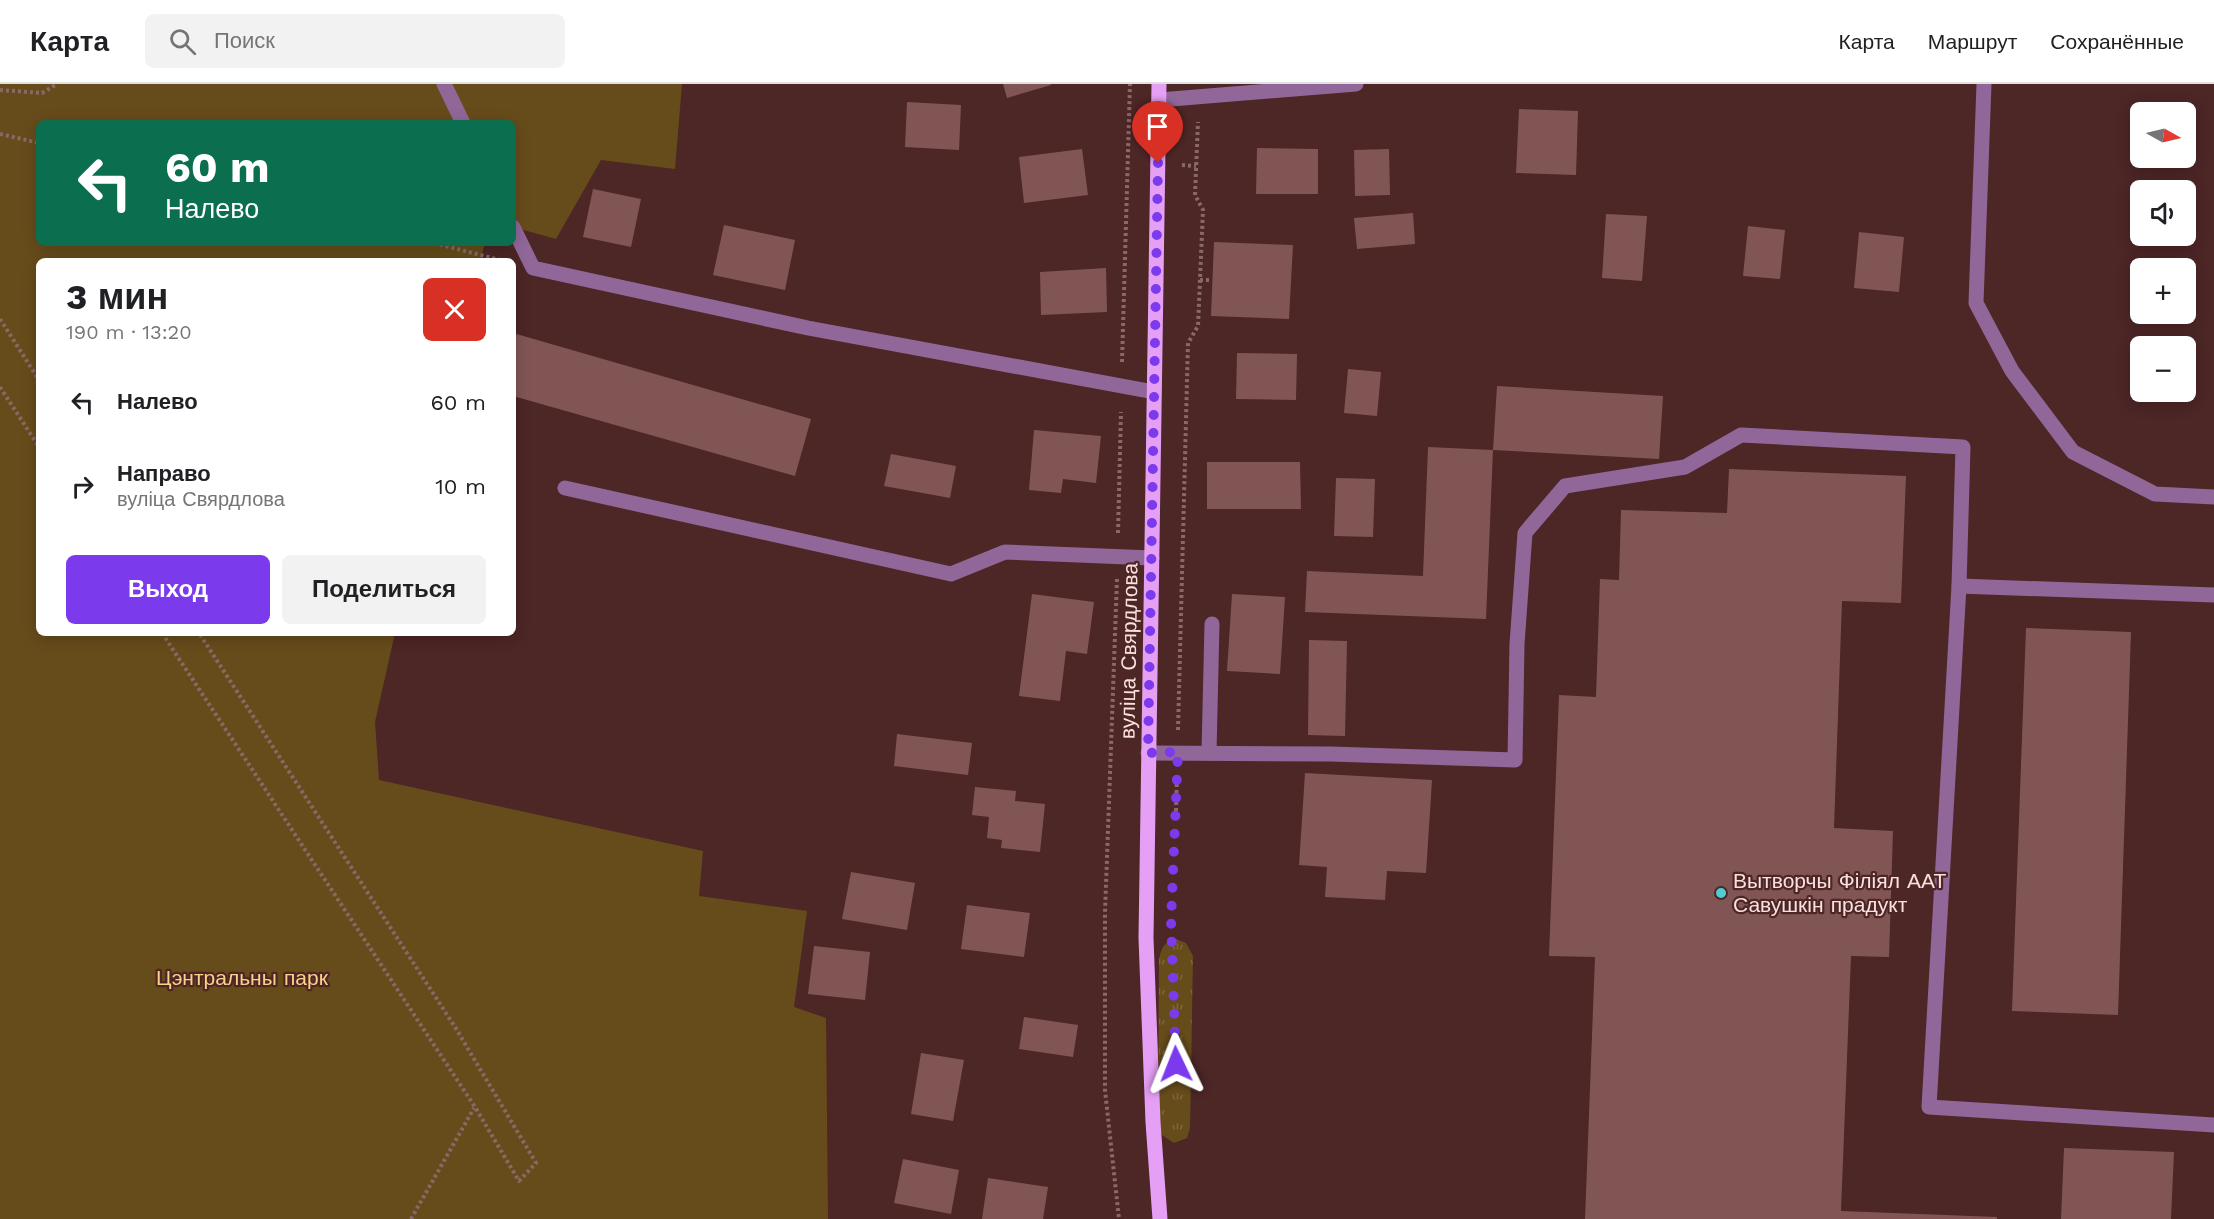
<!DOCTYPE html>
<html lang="ru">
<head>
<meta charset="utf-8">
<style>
  body { margin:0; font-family:"Work Sans",sans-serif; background:#f2f2f2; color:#202124; height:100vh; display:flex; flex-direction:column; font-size:22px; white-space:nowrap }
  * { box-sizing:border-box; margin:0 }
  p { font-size:20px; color:#757577 }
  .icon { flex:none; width:33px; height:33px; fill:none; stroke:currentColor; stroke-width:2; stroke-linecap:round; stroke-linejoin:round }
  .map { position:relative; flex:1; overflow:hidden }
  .sheet { position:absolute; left:36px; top:174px; width:480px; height:378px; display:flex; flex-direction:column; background:#fff; border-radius:9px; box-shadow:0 3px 15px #0003 }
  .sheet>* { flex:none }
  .guide { position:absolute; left:36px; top:36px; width:480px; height:126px; border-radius:9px; box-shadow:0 3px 15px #0003; background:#0b6e4f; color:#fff; overflow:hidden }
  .needle { width:39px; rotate:98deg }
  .controls { position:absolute; left:2130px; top:18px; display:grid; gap:12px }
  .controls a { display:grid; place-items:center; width:66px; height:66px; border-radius:9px; background:#fff; box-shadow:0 3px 15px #0003; font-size:30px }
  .pin { position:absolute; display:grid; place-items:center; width:51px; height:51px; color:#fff; margin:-62px -26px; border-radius:50% 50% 50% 0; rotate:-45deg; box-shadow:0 0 6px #0007 }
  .pin .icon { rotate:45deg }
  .me { position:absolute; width:66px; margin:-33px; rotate:358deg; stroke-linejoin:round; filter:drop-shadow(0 0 4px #0008) }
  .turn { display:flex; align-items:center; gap:21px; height:126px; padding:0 30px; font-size:27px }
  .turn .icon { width:78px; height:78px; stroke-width:2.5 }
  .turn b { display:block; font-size:42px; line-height:51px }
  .round { display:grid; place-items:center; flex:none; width:63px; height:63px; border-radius:9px; background:#f2f2f2 }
  .overview { display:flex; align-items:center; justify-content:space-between; height:102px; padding:0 30px }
  h1 { font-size:36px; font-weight:700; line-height:45px }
  .cta { display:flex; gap:12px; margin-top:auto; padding:12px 30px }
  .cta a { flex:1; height:69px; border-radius:9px; background:#7c3aed; color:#fff; font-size:24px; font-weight:700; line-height:69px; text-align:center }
  .cta a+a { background:#f2f2f2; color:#202124 }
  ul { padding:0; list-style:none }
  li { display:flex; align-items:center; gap:18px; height:84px; padding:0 30px }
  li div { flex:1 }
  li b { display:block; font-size:22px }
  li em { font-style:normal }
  header { display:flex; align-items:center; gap:36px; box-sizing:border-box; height:84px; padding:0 30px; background:#fff; border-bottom:2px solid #e0e0e0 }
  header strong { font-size:28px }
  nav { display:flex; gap:33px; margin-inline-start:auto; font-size:21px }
  .search { width:420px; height:54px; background:#f2f2f2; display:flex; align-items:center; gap:15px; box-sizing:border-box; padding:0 21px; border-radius:9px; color:#757577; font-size:22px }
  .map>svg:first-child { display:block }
  .grass { fill:url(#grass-tufts) }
  .park { fill:#674c1b }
  .building { fill:#825555 }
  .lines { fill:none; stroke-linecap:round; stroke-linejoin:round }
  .path { stroke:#8b6868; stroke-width:4; stroke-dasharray:3 3; stroke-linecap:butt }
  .minor { stroke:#91679a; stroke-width:15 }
  .major { stroke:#e5a0f5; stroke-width:15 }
  .route { stroke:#7c3aed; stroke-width:10; stroke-dasharray:0 18 }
  .poi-dot { fill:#51ccd3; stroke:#4d2626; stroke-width:2 }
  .labels { text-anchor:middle; stroke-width:4.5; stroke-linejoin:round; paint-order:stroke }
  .street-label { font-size:21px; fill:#fbe0df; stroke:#4d2626 }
  .poi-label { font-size:21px; fill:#fbe0df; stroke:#4d2626; text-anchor:start }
  .park-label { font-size:21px; fill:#fbd087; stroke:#4d2626 }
</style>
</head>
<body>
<header>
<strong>Карта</strong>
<div class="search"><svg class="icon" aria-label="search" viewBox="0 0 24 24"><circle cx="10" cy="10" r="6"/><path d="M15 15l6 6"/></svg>Поиск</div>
<nav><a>Карта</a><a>Маршрут</a><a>Сохранённые</a></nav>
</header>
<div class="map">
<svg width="2214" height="1135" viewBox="0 0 2214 1135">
  <defs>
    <pattern id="grass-tufts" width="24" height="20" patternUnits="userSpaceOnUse" patternTransform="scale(1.5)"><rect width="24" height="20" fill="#674c1b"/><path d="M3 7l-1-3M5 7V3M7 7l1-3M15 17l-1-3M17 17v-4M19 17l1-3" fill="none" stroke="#7e663c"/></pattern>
  </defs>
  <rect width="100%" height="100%" fill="#4d2626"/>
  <path class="grass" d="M1176 855 1186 859 1193 872 1190 1044 1187 1054 1174 1059 1162 1051 1158 1034 1159 875C1162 863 1163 859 1176 855Z"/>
  <polygon class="park" points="0,0 682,0 675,85 601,76 556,155 513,143 513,39 39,39 39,159 485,159 480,177 39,177 39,549 395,549 375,638 379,696 703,767 699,812 807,827 794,923 826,934 828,1135 0,1135"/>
  <g class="building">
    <polygon points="1003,0 1051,0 1051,1 1007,14"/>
    <polygon points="907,18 961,21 959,66 905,63"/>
    <polygon points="1519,25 1578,27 1576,91 1516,89"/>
    <polygon points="1257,64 1318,65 1318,110 1256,110"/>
    <polygon points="1082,65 1088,111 1024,119 1019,73"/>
    <polygon points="1389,65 1390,111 1355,112 1354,66"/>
    <polygon points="593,105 641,115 631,163 583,153"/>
    <polygon points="1413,129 1415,160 1357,165 1354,134"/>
    <polygon points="1606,130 1647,132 1642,197 1602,194"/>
    <polygon points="724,141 795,156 785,206 713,191"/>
    <polygon points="1748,142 1785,146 1780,195 1743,192"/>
    <polygon points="1859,148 1904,153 1899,208 1854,204"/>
    <polygon points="1214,158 1293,161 1289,235 1211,232"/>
    <polygon points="1106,184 1107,228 1041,231 1040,188"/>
    <polygon points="513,249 811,335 795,392 513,312"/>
    <polygon points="1237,269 1297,270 1296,316 1236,315"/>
    <polygon points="1348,285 1381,288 1377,332 1344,329"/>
    <polygon points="1497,302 1663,312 1659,375 1493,366"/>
    <polygon points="1034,346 1101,352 1096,399 1063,395 1061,409 1029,406"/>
    <polygon points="1428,363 1493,366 1486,535 1305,528 1307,487 1423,492"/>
    <polygon points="891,370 956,382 950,414 884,402"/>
    <polygon points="1207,378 1300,378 1301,425 1207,425"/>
    <polygon points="1729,385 1906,392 1901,519 1842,517 1834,744 1893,747 1889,873 1851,872 1841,1127 1997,1133 1997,1135 1585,1135 1595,873 1549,872 1559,611 1596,613 1600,495 1619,496 1621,426 1727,429"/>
    <polygon points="1336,394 1375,395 1373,453 1334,452"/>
    <polygon points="1032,510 1094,518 1087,570 1066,567 1060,617 1019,612"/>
    <polygon points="1232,510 1285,513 1280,590 1227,587"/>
    <polygon points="2026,544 2131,548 2118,931 2012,927"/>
    <polygon points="1309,556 1347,557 1345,652 1308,651"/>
    <polygon points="897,650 972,659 968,691 894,682"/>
    <polygon points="1305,689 1432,696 1426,789 1387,787 1385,816 1325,813 1327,783 1299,781"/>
    <polygon points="975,703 1016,707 1015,717 1045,720 1040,768 1001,764 1002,756 987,754 989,733 972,731"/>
    <polygon points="851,788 915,799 907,846 842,835"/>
    <polygon points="967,821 1030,829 1024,873 961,865"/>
    <polygon points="814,862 870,868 865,916 808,910"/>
    <polygon points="1024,933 1078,941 1073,973 1019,965"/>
    <polygon points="921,969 964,976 953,1037 911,1030"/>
    <polygon points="2064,1064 2174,1068 2171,1135 2061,1135"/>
    <polygon points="903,1075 959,1086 951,1130 894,1119"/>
    <polygon points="988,1094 1048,1103 1043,1135 982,1135"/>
  </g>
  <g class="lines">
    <g class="path">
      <polyline points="0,6 42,9 57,0"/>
      <polyline points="0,50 39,59"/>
      <polyline points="1182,81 1196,82"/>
      <polyline points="434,159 500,176"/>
      <polyline points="1200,196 1212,196"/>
      <polyline points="0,235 39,296"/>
      <polyline points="1122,278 1130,0"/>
      <polyline points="0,303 39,363"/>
      <polyline points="1118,449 1121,328"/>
      <polyline points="1117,495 1105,829 1105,1006 1119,1135"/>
      <polyline points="162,549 475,1023 519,1097 536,1079 455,943 199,549"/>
      <polyline points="1178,646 1188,259 1198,242 1203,126 1195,111 1198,38"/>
      <polyline points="1176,727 1177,692"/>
      <polyline points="411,1135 474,1024"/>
    </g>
    <g class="minor">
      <polyline points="444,0 463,39"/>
      <polyline points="1984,0 1976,219 2012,287 2073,368 2155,410 2214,413"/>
      <polyline points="1159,16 1356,0"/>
      <polyline points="513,143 533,184 808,244 1154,308"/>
      <polyline points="565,404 951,490 1005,468 1152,474"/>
      <polyline points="1959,502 2214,511"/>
      <polyline points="1209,668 1212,540"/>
      <polyline points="1148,669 1331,670 1515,676 1517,560 1525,449 1565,402 1685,383 1741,351 1963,363 1959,502 1929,1023 2214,1041"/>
    </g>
    <polyline class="major" points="1159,0 1146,854 1153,1038 1160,1135"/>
  </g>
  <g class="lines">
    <polyline class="route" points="1158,79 1148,669 1178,668 1171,837 1176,980"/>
  </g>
  <circle class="poi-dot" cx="1721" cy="809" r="6"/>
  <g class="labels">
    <g class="street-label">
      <text transform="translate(1129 567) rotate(-89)" y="7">вуліца Свярдлова</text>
    </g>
    <g class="poi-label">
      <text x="1733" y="804">Вытворчы Філіял ААТ<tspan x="1733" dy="24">Савушкін прадукт</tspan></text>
    </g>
    <g class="park-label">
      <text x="242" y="901">Цэнтральны парк</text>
    </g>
  </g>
</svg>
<div class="controls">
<a><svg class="needle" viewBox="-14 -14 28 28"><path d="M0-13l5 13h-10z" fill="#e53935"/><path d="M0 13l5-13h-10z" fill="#757577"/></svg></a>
<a><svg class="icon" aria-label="sound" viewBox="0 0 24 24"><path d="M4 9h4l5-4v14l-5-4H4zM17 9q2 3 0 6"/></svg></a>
<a>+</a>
<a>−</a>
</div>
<div class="pin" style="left:1158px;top:79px;background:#d93025"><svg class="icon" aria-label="arrive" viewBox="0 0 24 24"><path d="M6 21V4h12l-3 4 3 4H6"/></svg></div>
<svg class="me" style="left:1176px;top:980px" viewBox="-20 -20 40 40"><path d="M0-17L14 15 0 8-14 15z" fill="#7c3aed" stroke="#fff" stroke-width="4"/></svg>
<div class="guide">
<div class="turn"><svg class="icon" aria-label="left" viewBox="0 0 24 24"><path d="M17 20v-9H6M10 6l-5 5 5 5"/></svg><div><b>60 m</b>Налево</div></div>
</div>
<section class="sheet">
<div class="overview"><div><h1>3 мин</h1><p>190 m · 13:20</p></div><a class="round" style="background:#d93025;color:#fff"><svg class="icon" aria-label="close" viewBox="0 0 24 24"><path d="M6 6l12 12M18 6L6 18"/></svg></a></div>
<ul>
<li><svg class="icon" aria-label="left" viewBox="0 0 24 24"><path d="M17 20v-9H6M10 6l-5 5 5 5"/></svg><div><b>Налево</b></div><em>60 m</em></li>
<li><svg class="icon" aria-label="right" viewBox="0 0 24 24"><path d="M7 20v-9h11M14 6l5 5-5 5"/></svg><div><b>Направо</b><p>вуліца Свярдлова</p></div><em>10 m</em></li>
</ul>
<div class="cta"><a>Выход</a><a>Поделиться</a></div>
</section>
</div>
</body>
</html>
